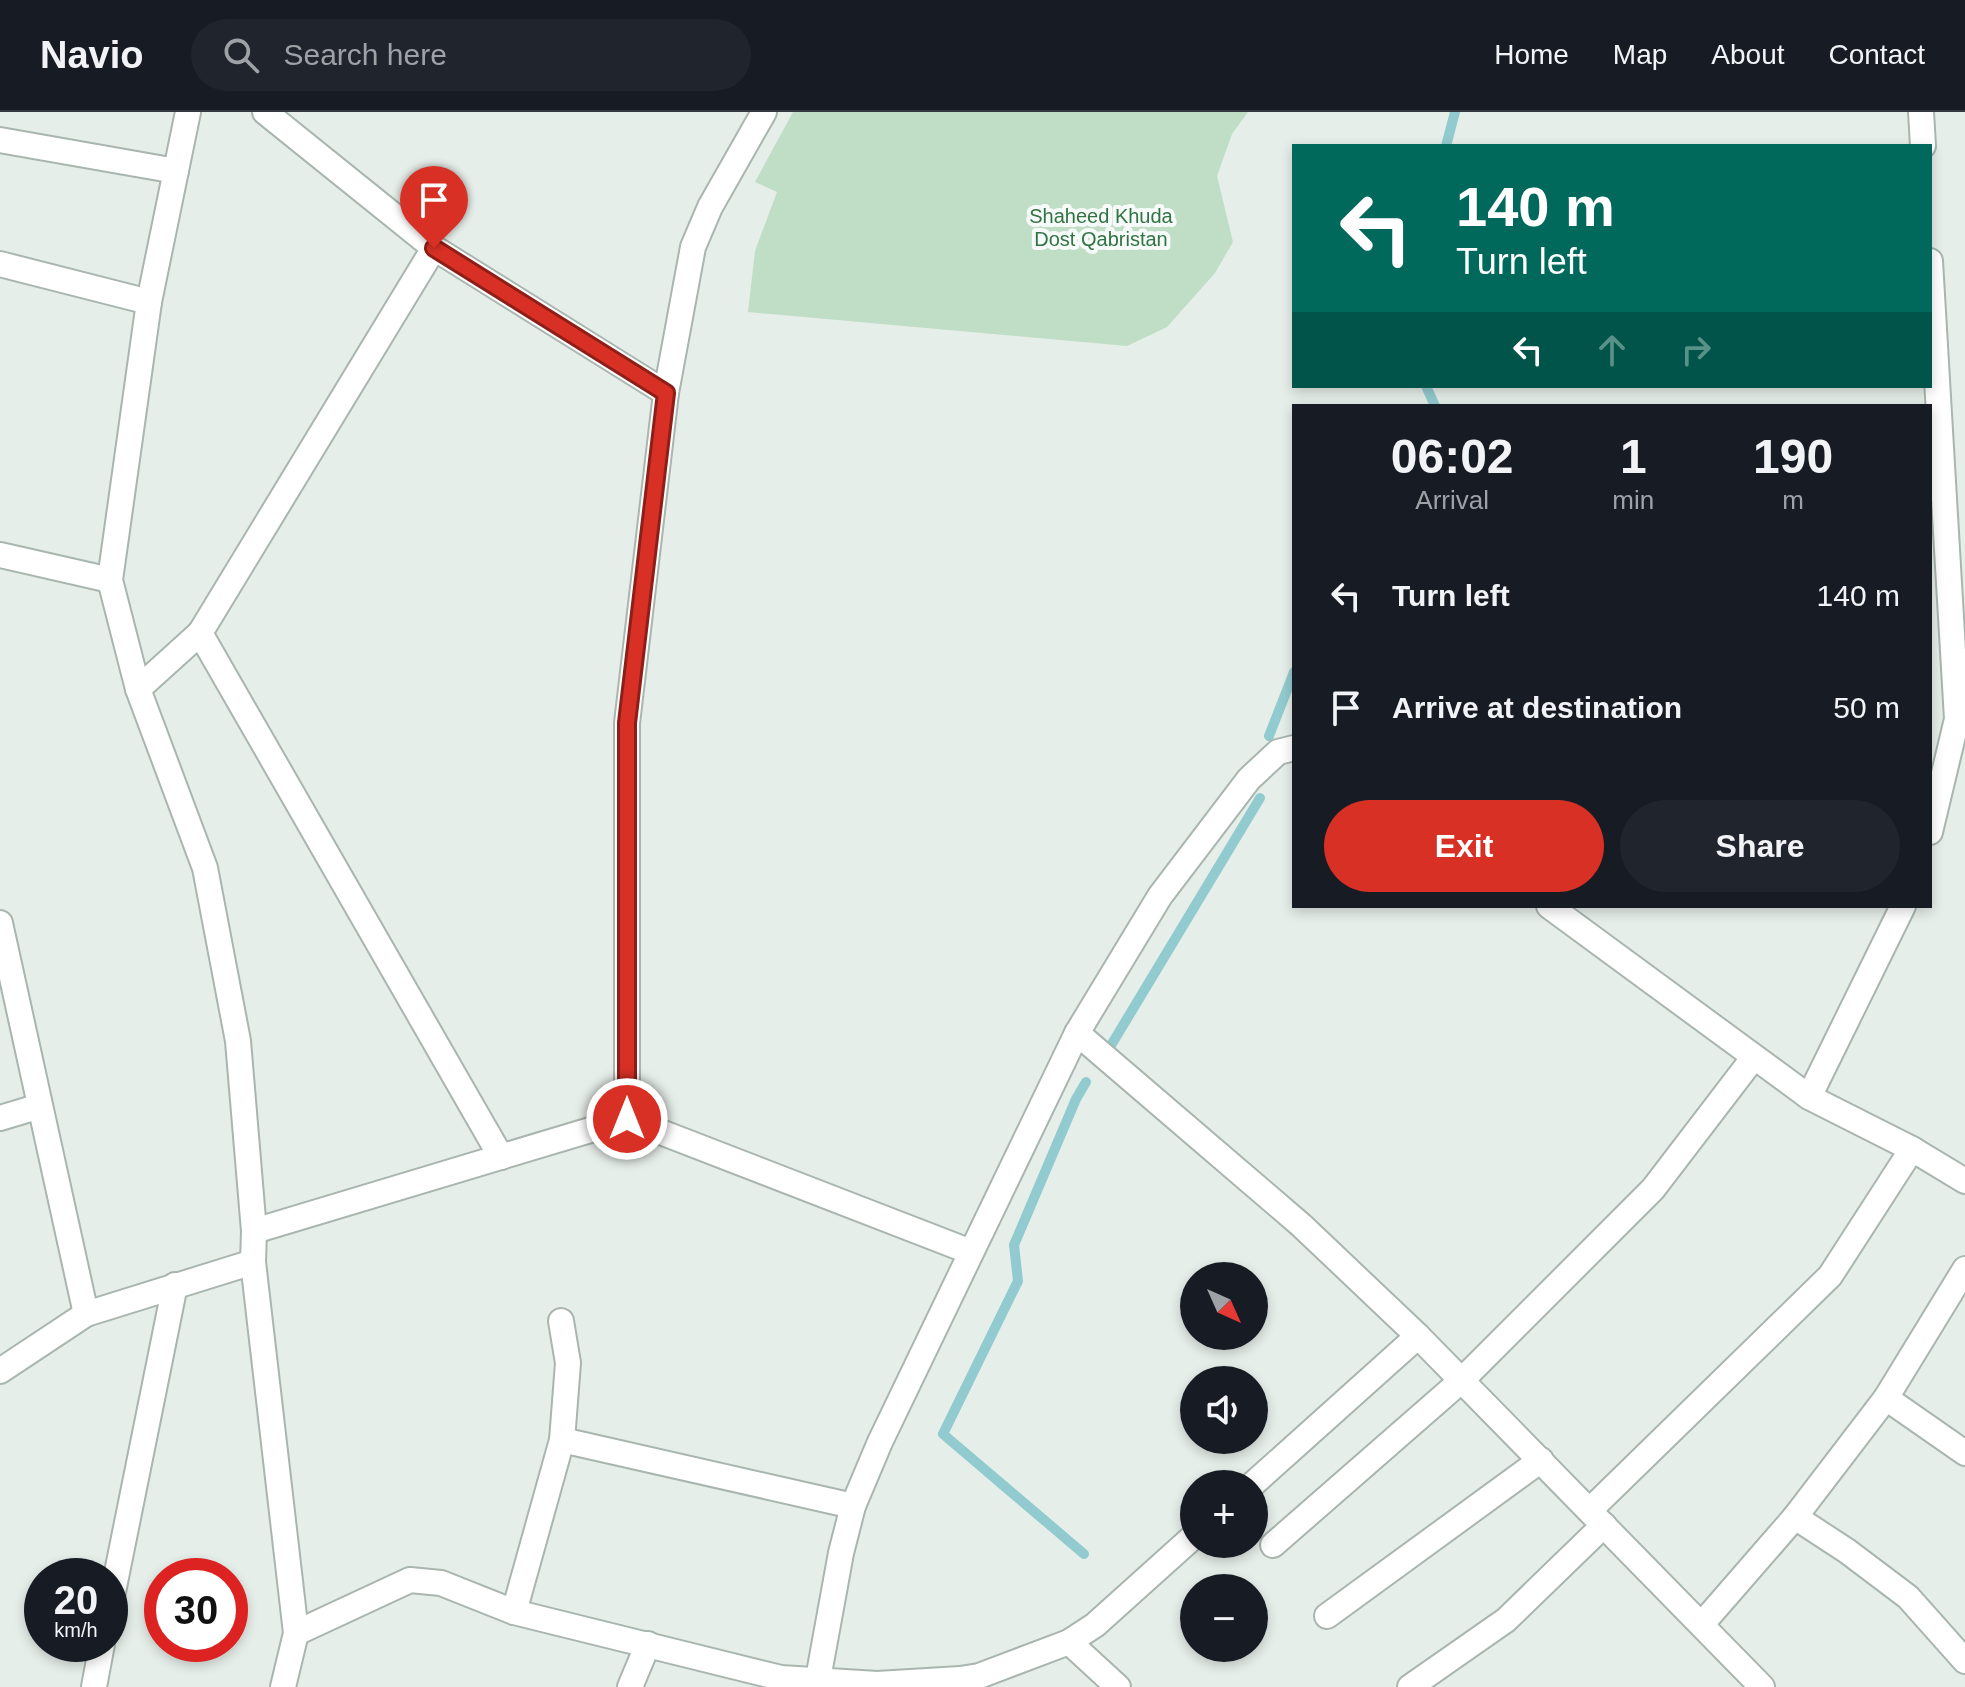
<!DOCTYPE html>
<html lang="en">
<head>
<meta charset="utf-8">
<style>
  body { margin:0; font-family:Arial,sans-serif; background:#20242c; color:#f1f3f6; height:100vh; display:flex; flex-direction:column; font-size:30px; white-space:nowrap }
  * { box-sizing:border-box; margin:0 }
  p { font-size:26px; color:#9ea1a6 }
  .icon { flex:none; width:44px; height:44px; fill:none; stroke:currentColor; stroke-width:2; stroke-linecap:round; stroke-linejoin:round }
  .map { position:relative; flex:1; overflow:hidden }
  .sheet { position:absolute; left:1292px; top:292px; width:640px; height:504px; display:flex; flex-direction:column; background:#171b24; border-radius:0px; box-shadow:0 4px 12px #0003 }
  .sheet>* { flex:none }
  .guide { position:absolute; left:1292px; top:32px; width:640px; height:244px; border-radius:0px; box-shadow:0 4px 12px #0003; background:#00695c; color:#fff; overflow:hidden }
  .needle { width:52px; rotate:135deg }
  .buttons { position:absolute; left:1180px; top:1150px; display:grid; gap:16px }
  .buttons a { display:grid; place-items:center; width:88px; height:88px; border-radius:50%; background:#171b24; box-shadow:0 4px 12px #0003; font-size:40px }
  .speed { position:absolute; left:24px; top:1446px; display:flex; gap:16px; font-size:40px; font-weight:700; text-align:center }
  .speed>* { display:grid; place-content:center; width:104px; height:104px; border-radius:50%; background:#171b24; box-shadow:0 4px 12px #0003; line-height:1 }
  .speed small { font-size:20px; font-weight:400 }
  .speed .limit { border:12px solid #d22; background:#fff; color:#111 }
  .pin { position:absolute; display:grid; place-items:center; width:68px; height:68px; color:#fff; margin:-82px -34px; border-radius:50% 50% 50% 0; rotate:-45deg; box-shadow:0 0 8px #0007 }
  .pin .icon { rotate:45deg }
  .me { position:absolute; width:88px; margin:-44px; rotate:0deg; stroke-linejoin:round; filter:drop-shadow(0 0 6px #0008) }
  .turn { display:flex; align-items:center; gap:28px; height:168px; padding:0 32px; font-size:36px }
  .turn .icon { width:104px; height:104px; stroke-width:2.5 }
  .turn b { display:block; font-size:56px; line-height:68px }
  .lanes { display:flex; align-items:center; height:76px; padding:0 32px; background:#0003; justify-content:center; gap:40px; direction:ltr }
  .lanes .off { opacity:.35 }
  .eta { display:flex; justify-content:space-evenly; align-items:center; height:136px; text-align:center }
  .eta b { font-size:48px; font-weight:800; line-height:56px }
  .action { display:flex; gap:16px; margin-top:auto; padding:16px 32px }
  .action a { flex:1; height:92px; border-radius:48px; background:#d93025; color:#fff; font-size:32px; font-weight:800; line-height:92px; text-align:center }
  .action a+a { background:#20242c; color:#f1f3f6 }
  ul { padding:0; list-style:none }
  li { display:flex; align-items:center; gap:24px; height:112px; padding:0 32px }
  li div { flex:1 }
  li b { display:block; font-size:30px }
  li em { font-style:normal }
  header { display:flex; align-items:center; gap:48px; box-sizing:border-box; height:112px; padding:0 40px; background:#171b24; border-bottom:2px solid #363941 }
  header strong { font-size:38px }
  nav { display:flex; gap:44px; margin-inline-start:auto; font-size:28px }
  .search { width:560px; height:72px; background:#20242c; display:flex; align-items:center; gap:20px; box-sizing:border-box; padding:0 28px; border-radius:44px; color:#9ea1a6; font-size:30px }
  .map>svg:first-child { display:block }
  .green { fill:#c0ddc5 }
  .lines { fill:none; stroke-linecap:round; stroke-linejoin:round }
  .stream { stroke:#92cbcf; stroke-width:10 }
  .minor-casing { stroke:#a8b6af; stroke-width:28 }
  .minor { stroke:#fff; stroke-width:24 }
  .route-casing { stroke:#8d1f18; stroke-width:20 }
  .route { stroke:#d93025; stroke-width:14 }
  .labels { text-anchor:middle; stroke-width:8; stroke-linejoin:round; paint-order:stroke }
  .park-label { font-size:20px; fill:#327345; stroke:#f6faf8 }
</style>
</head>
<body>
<header>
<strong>Navio</strong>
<div class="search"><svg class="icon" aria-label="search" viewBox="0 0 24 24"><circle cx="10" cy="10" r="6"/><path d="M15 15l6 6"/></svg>Search here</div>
<nav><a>Home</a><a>Map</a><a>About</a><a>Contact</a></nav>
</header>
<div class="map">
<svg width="1965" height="1575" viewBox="0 0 1965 1575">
  <rect width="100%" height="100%" fill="#e6eee9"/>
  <polygon class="green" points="793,0 1248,0 1232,22 1217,64 1233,130 1215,161 1167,215 1127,234 748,200 755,139 777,80 755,70"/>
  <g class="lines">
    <g class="stream">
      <polyline points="1446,34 1455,0"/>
      <polyline points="1426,274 1435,294"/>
      <polyline points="1269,624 1294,560"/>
      <polyline points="1110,935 1260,686"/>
      <polyline points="1084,1442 943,1322 1018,1169 1014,1133 1076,987 1086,970"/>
    </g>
    <defs>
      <g id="minor">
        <polyline points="188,0 149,190 110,468 138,577 205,756 238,929 254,1119 253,1150 296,1521 283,1575"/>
        <polyline points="265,0 434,136 666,281"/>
        <polyline points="1921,0 1923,34"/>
        <polyline points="0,28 176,59"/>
        <polyline points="1930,149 1957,607 1930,720"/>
        <polyline points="0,152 149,190"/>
        <polyline points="0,443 110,468"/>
        <polyline points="200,521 501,1045"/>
        <polyline points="138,577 200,521 434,136"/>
        <polyline points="1549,794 1809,985 1912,1037 1965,1069"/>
        <polyline points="0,811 86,1202"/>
        <polyline points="1077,921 1301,1113 1418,1224 1762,1575"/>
        <polyline points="1809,985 1903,794"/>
        <polyline points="0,1006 40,994"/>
        <polyline points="627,1007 627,611 666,281 693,135 710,95 764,0"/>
        <polyline points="254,1119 627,1007 971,1140"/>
        <polyline points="0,1259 86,1202 253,1150"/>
        <polyline points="1886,1286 1965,1341"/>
        <polyline points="562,1328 853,1394"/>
        <polyline points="1253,1372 1418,1224"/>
        <polyline points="1590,1398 1830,1164 1912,1037"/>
        <polyline points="1795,1405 1847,1439 1908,1485 1965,1549"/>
        <polyline points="1273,1433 1462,1268 1653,1077 1754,945"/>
        <polyline points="110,1495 175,1173"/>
        <polyline points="514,1500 562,1328 568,1251 561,1209"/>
        <polyline points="1327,1504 1541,1348"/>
        <polyline points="1702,1512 1795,1405 1886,1286 1965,1157"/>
        <polyline points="296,1521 410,1468 441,1471 514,1500 781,1566 877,1572 960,1567 979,1564 1069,1530 1095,1513 1194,1424"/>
        <polyline points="1069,1530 1118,1575"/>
        <polyline points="818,1567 841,1441 853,1394 880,1330 1077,921 1160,784 1249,667 1278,640 1294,636"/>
        <polyline points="94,1575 102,1532"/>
        <polyline points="630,1575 648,1532"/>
        <polyline points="1410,1575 1506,1508 1604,1413"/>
      </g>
    </defs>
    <use href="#minor" class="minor-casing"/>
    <use href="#minor" class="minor"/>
  </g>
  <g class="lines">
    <defs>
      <polyline id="route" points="434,136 666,281 627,611 627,1007"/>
    </defs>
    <use href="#route" class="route-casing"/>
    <use href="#route" class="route"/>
  </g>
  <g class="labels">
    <g class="park-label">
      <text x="1101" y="111">Shaheed Khuda<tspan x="1101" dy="23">Dost Qabristan</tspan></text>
    </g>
  </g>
</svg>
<div class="buttons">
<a><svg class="needle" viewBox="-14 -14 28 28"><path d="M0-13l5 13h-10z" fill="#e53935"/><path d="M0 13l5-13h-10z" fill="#9ea1a6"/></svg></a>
<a><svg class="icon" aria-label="sound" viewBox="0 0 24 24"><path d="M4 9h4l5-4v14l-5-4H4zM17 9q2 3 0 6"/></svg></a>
<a>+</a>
<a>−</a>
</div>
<div class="speed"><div>20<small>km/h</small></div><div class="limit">30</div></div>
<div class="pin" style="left:434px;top:136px;background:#d93025"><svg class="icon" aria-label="arrive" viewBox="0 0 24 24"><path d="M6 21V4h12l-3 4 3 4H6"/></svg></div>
<svg class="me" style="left:627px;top:1007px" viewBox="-20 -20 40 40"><circle r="17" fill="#d93025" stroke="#fff" stroke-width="3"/><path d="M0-11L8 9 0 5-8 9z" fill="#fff"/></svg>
<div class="guide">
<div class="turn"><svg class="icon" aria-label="left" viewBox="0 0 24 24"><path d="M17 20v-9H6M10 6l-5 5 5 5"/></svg><div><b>140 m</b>Turn left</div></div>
<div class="lanes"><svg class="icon" aria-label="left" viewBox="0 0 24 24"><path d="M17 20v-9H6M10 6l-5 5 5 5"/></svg><svg class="icon off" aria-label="ahead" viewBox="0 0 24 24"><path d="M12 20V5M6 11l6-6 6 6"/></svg><svg class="icon off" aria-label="right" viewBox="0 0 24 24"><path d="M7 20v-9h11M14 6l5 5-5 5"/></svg></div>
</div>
<section class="sheet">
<div class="eta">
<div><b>06:02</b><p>Arrival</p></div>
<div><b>1</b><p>min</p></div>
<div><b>190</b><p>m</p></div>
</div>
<ul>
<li><svg class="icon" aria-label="left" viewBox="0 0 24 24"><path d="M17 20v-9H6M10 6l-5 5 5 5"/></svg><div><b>Turn left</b></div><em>140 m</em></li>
<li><svg class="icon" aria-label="arrive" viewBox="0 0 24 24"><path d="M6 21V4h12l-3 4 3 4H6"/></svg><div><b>Arrive at destination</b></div><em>50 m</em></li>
</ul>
<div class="action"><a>Exit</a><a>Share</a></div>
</section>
</div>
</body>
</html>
